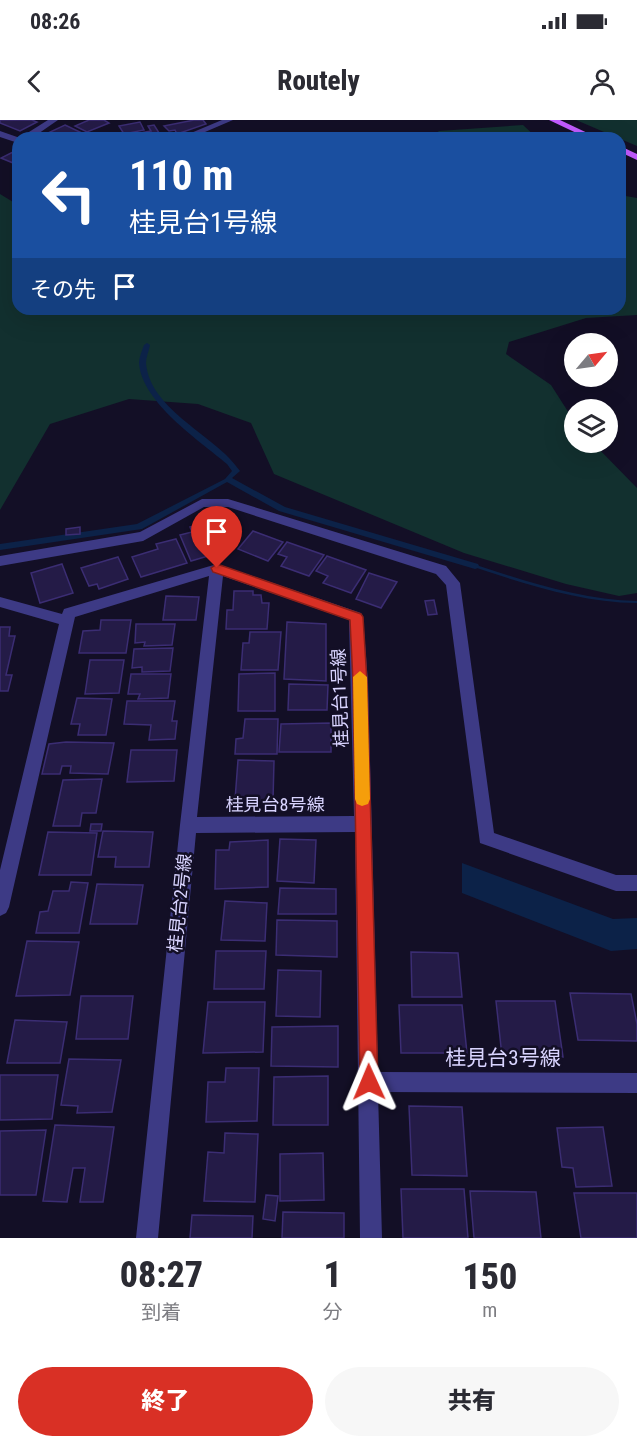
<!DOCTYPE html>
<html lang="ja">
<head>
<meta charset="utf-8">
<style>
  body { margin:0; font-family:"Roboto Condensed","Noto Sans JP",sans-serif; background:#f7f7f7; color:#2b2b33; height:100vh; display:flex; flex-direction:column; font-size:22px; white-space:nowrap }
  * { box-sizing:border-box; margin:0 }
  p { font-size:20px; color:#7c7c81 }
  .icon { flex:none; width:33px; height:33px; fill:none; stroke:currentColor; stroke-width:2; stroke-linecap:round; stroke-linejoin:round }
  .map { position:relative; height:1118px; overflow:hidden }
  .side { display:flex; flex-direction:column; background:#fff; flex:1 }
  .side>* { flex:none }
  .guide { position:absolute; left:12px; top:12px; width:614px; height:183px; border-radius:18px; box-shadow:0 6px 24px #0002; background:#1a4fa0; color:#fff; overflow:hidden }
  .needle { width:39px; rotate:61deg }
  .controls { position:absolute; left:564px; top:213px; display:grid; gap:12px }
  .controls a { display:grid; place-items:center; width:54px; height:54px; border-radius:50%; background:#fff; box-shadow:0 6px 24px #0002; font-size:30px }
  .pin { position:absolute; display:grid; place-items:center; width:51px; height:51px; color:#fff; margin:-62px -26px; border-radius:50% 50% 50% 0; rotate:-45deg; box-shadow:0 0 6px #0007 }
  .pin .icon { rotate:45deg }
  .me { position:absolute; width:66px; margin:-33px; rotate:359deg; stroke-linejoin:round; filter:drop-shadow(0 0 4px #0008) }
  .turn { display:flex; align-items:center; gap:21px; height:126px; padding:0 18px; font-size:27px }
  .turn .icon { width:78px; height:78px; stroke-width:2.5 }
  .turn b { display:block; font-size:42px; line-height:51px }
  .then { display:flex; align-items:center; height:57px; padding:0 18px; background:#0003; gap:12px; font-size:22px }
  .eta { display:flex; justify-content:space-evenly; align-items:center; height:102px; text-align:center }
  .eta b { font-size:36px; font-weight:800; line-height:42px }
  .primary-button { display:flex; gap:12px; margin-top:auto; padding:12px 18px }
  .primary-button a { flex:1; height:69px; border-radius:36px; background:#d93025; color:#fff; font-size:24px; font-weight:800; line-height:69px; text-align:center }
  .primary-button a+a { background:#f7f7f7; color:#2b2b33 }
  .status { display:flex; justify-content:space-between; align-items:center; height:42px; padding:0 30px; background:#fff; direction:ltr }
  .status svg { height:16px; fill:currentColor }
  header { display:flex; justify-content:space-between; align-items:center; height:78px; padding:0 18px; background:#fff; font-size:27px; font-weight:800 }
  .map>svg:first-child { display:block }
  .green { fill:#12302f }
  .water { fill:#0c2248 }
  .lines { fill:none; stroke-linecap:round; stroke-linejoin:round }
  .stream { fill:#0c2248; fill-rule:evenodd }
  .building { fill:#241b47; stroke:#3b2d73; stroke-width:1.5 }
  .minor { fill:#3d3a85; fill-rule:evenodd }
  .major { fill:#c25bff; fill-rule:evenodd }
  .route { fill:#d93025; stroke:#8d1f18; stroke-width:1.5 }
  .slow { fill:#f59e0b }
  .labels { text-anchor:middle; stroke-width:5; stroke-linejoin:round; paint-order:stroke }
  .street-label { font-size:18px; fill:#d9d4ff; stroke:#130f26 }
  .near-street-label { font-size:21px; fill:#d9d4ff; stroke:#130f26 }
</style>
</head>
<body>
<div class="status"><b>08:26</b><svg viewBox="0 0 49 12"><path d="M0 12V9h3v3zM5 12V6h3v6zM10 12V3h3v9zM15 12V0h3v12zM26 1h20v11H26zM47 4h2v5h-2z"/></svg></div>
<header><svg class="icon" aria-label="back" viewBox="0 0 24 24"><path d="M15 5l-7 7 7 7"/></svg>Routely<svg class="icon" aria-label="person" viewBox="0 0 24 24"><circle cx="12" cy="8" r="4"/><path d="M4 21q1-7 8-7t8 7"/></svg></header>
<div class="map">
<svg width="637" height="1118" viewBox="0 0 637 1118">
  <rect width="100%" height="100%" fill="#130f26"/>
  <g class="green">
    <polygon points="576,0 637,0 637,26"/>
    <polygon points="523,5 537,18 429,18 439,11"/>
    <polygon points="0,74 18,85 18,189 620,189 620,75 637,78 637,195 586,198 509,222 506,234 551,265 574,301 574,322 593,323 637,368 637,473 619,476 566,464 464,433 274,354 251,303 198,284 129,279 50,304 0,390"/>
  </g>
  <g class="water">
    <path d="M467 442C522 460 579 480 637 481V483C576 482 519 462 462 443Z"/>
    <polygon points="462,743 613,799 637,798 637,829 611,831 462,773"/>
  </g>
  <g class="lines">
    <path class="stream" d="M147 223 150 225C149 231 146 237 146 243 150 291 216 315 240 351L232 358 285 387 478 444 479 446 478 448 475 449 279 391 227 362 142 409 0 430V424L137 404 225 359 232 351 227 344C199 320 142 283 139 243 139 237 142 231 144 225Z"/>
  </g>
  <g class="building">
    <polygon points="0,0 32,0 37,2 20,11 0,3"/>
    <polygon points="89,0 104,0 109,3 87,12 75,6"/>
    <polygon points="194,0 203,0 206,4 177,14 175,10 169,11 164,6"/>
    <polygon points="140,2 144,10 124,14 119,6"/>
    <polygon points="65,5 82,13 80,14 88,18 61,18 50,12"/>
    <polygon points="154,5 161,16 131,18 129,15 151,11 148,6"/>
    <polygon points="17,30 18,45 1,38"/>
    <polygon points="227,397 237,415 203,425 208,436 191,441 180,415 192,412 190,407"/>
    <polygon points="80,407 80,414 66,415 66,409"/>
    <polygon points="253,411 283,422 268,441 238,429"/>
    <polygon points="176,419 187,443 141,457 132,437 158,429 156,424"/>
    <polygon points="287,422 324,435 309,456 281,446 287,437 278,434"/>
    <polygon points="327,436 366,450 351,473 323,463 328,456 316,451"/>
    <polygon points="118,437 128,459 99,469 97,464 89,466 81,448"/>
    <polygon points="62,444 73,473 40,483 31,453"/>
    <polygon points="369,453 397,462 381,488 356,479"/>
    <polygon points="234,471 253,471 253,475 261,475 262,483 269,483 267,509 226,509 227,490 233,490"/>
    <polygon points="166,476 199,477 196,500 163,500"/>
    <polygon points="434,480 437,494 428,495 425,481"/>
    <polygon points="101,500 131,500 126,533 79,533 83,511 100,510"/>
    <polygon points="287,502 326,504 326,561 284,559"/>
    <polygon points="136,504 175,504 172,525 144,526 145,522 135,523"/>
    <polygon points="0,507 10,507 9,516 15,516 6,555 12,555 8,571 0,571"/>
    <polygon points="250,512 281,512 278,550 241,550 243,523 249,523"/>
    <polygon points="173,528 170,551 142,552 142,547 132,548 134,529"/>
    <polygon points="90,540 124,540 119,573 85,574"/>
    <polygon points="275,553 275,591 238,591 239,554"/>
    <polygon points="131,554 171,554 168,578 138,579 140,574 128,574"/>
    <polygon points="289,564 328,565 327,590 288,590"/>
    <polygon points="77,578 112,579 106,615 78,615 80,604 71,604"/>
    <polygon points="127,581 175,581 172,601 177,601 175,619 149,620 151,605 124,604"/>
    <polygon points="245,599 278,599 277,634 235,634 236,619 243,618"/>
    <polygon points="331,603 331,632 279,632 281,604"/>
    <polygon points="66,622 114,623 108,654 70,653 71,646 62,646 60,654 42,654 49,624"/>
    <polygon points="131,630 177,630 174,661 127,662"/>
    <polygon points="238,640 274,641 273,681 235,680"/>
    <polygon points="102,659 96,693 82,693 80,706 53,706 63,660"/>
    <polygon points="91,704 102,704 101,711 90,711"/>
    <polygon points="103,711 153,712 149,747 115,747 116,737 98,737"/>
    <polygon points="48,712 97,713 91,755 39,755"/>
    <polygon points="280,719 316,720 314,763 277,761"/>
    <polygon points="268,720 268,767 215,769 216,730 229,730 230,722"/>
    <polygon points="71,762 88,763 79,813 36,813 40,792 48,791 53,771 69,771"/>
    <polygon points="97,764 143,765 137,804 90,804"/>
    <polygon points="280,768 336,769 336,794 278,794"/>
    <polygon points="225,781 267,783 265,821 221,820"/>
    <polygon points="277,800 337,801 337,837 276,835"/>
    <polygon points="27,821 79,822 70,875 16,876"/>
    <polygon points="216,831 266,831 264,869 214,869"/>
    <polygon points="411,832 458,833 462,877 412,877"/>
    <polygon points="278,850 321,851 320,897 276,896"/>
    <polygon points="570,873 631,874 637,904 637,921 578,920"/>
    <polygon points="81,876 133,876 128,919 76,919"/>
    <polygon points="496,881 555,881 563,937 502,936"/>
    <polygon points="208,882 265,882 263,932 203,933"/>
    <polygon points="399,885 462,885 467,933 401,933"/>
    <polygon points="15,900 67,902 60,943 7,943"/>
    <polygon points="338,906 338,947 271,946 272,907"/>
    <polygon points="69,939 121,940 112,992 77,993 78,986 61,985"/>
    <polygon points="226,948 259,948 257,1001 206,1002 208,962 225,962"/>
    <polygon points="0,955 58,955 52,999 0,1000"/>
    <polygon points="328,956 328,1005 273,1005 274,957"/>
    <polygon points="409,986 462,987 467,1056 412,1055"/>
    <polygon points="55,1005 114,1007 103,1082 80,1082 85,1048 73,1048 67,1082 43,1081"/>
    <polygon points="603,1007 612,1066 576,1067 573,1048 562,1047 557,1008"/>
    <polygon points="46,1010 36,1075 0,1075 0,1011"/>
    <polygon points="225,1013 258,1014 255,1082 204,1081 208,1032 224,1033"/>
    <polygon points="323,1033 324,1080 280,1081 280,1034"/>
    <polygon points="401,1069 464,1069 468,1118 403,1118"/>
    <polygon points="470,1071 536,1072 541,1118 474,1118"/>
    <polygon points="574,1073 637,1073 637,1118 581,1118"/>
    <polygon points="266,1075 278,1076 275,1101 263,1099"/>
    <polygon points="283,1092 344,1093 344,1118 282,1118"/>
    <polygon points="192,1095 253,1096 252,1118 190,1118"/>
  </g>
  <g class="lines">
    <g class="minor">
      <polygon points="48,0 58,0 32,18 21,17"/>
      <polygon points="222,0 233,0 191,18 179,18"/>
      <polygon points="0,11 20,18 18,18 18,23 0,17"/>
      <polygon points="202,379 228,379 446,446 460,463 494,713 616,755 637,755 637,771 616,771 480,723 446,465 436,454 228,387 204,387 143,421 0,446 0,436 140,412"/>
      <path d="M217 444 361 493 363 497 368 562 378 952 637 953V973L378 972 382 1118H360L355 712 196 713 158 1118H136L180 705 209 456 75 497 9 787 6 793 0 796V750L59 504 0 487V477L62 494 64 489ZM223 456 349 500 354 696 197 697Z"/>
    </g>
    <g class="major">
      <polygon points="549,0 560,0 598,18 587,18"/>
      <polygon points="620,26 637,34 637,40 620,32"/>
    </g>
  </g>
  <polygon class="route" points="217,444 361,494 363,497 367,562 378,962 375,968 369,971 362,968 360,962 353,562 350,500 213,452 211,448"/>
  <polygon class="slow" points="360,551 367,557 370,679 368,684 362,686 357,684 355,679 353,557"/>
  <g class="labels">
    <g class="street-label">
      <text transform="translate(340 578) rotate(-92)" y="6">桂見台1号線</text>
      <text x="275" y="691">桂見台8号線</text>
      <text transform="translate(180 783) rotate(-84)" y="6">桂見台2号線</text>
    </g>
    <g class="near-street-label">
      <text x="503" y="945">桂見台3号線</text>
    </g>
  </g>
</svg>
<div class="controls">
<a><svg class="needle" viewBox="-14 -14 28 28"><path d="M0-13l5 13h-10z" fill="#e53935"/><path d="M0 13l5-13h-10z" fill="#7c7c81"/></svg></a>
<a><svg class="icon" aria-label="layers" viewBox="0 0 24 24"><path d="M12 4l9 5-9 5-9-5zM3 14l9 5 9-5"/></svg></a>
</div>
<div class="pin" style="left:217px;top:448px;background:#d93025"><svg class="icon" aria-label="arrive" viewBox="0 0 24 24"><path d="M6 21V4h12l-3 4 3 4H6"/></svg></div>
<svg class="me" style="left:369px;top:962px" viewBox="-20 -20 40 40"><path d="M0-17L14 15 0 8-14 15z" fill="#d93025" stroke="#fff" stroke-width="4"/></svg>
<div class="guide">
<div class="turn"><svg class="icon" aria-label="left" viewBox="0 0 24 24"><path d="M17 20v-9H6M10 6l-5 5 5 5"/></svg><div><b>110 m</b>桂見台1号線</div></div>
<div class="then">その先<svg class="icon" aria-label="arrive" viewBox="0 0 24 24"><path d="M6 21V4h12l-3 4 3 4H6"/></svg></div>
</div>
</div>
<section class="side">
<div class="eta">
<div><b>08:27</b><p>到着</p></div>
<div><b>1</b><p>分</p></div>
<div><b>150</b><p>m</p></div>
</div>
<div class="primary-button"><a>終了</a><a>共有</a></div>
</section>
</body>
</html>
